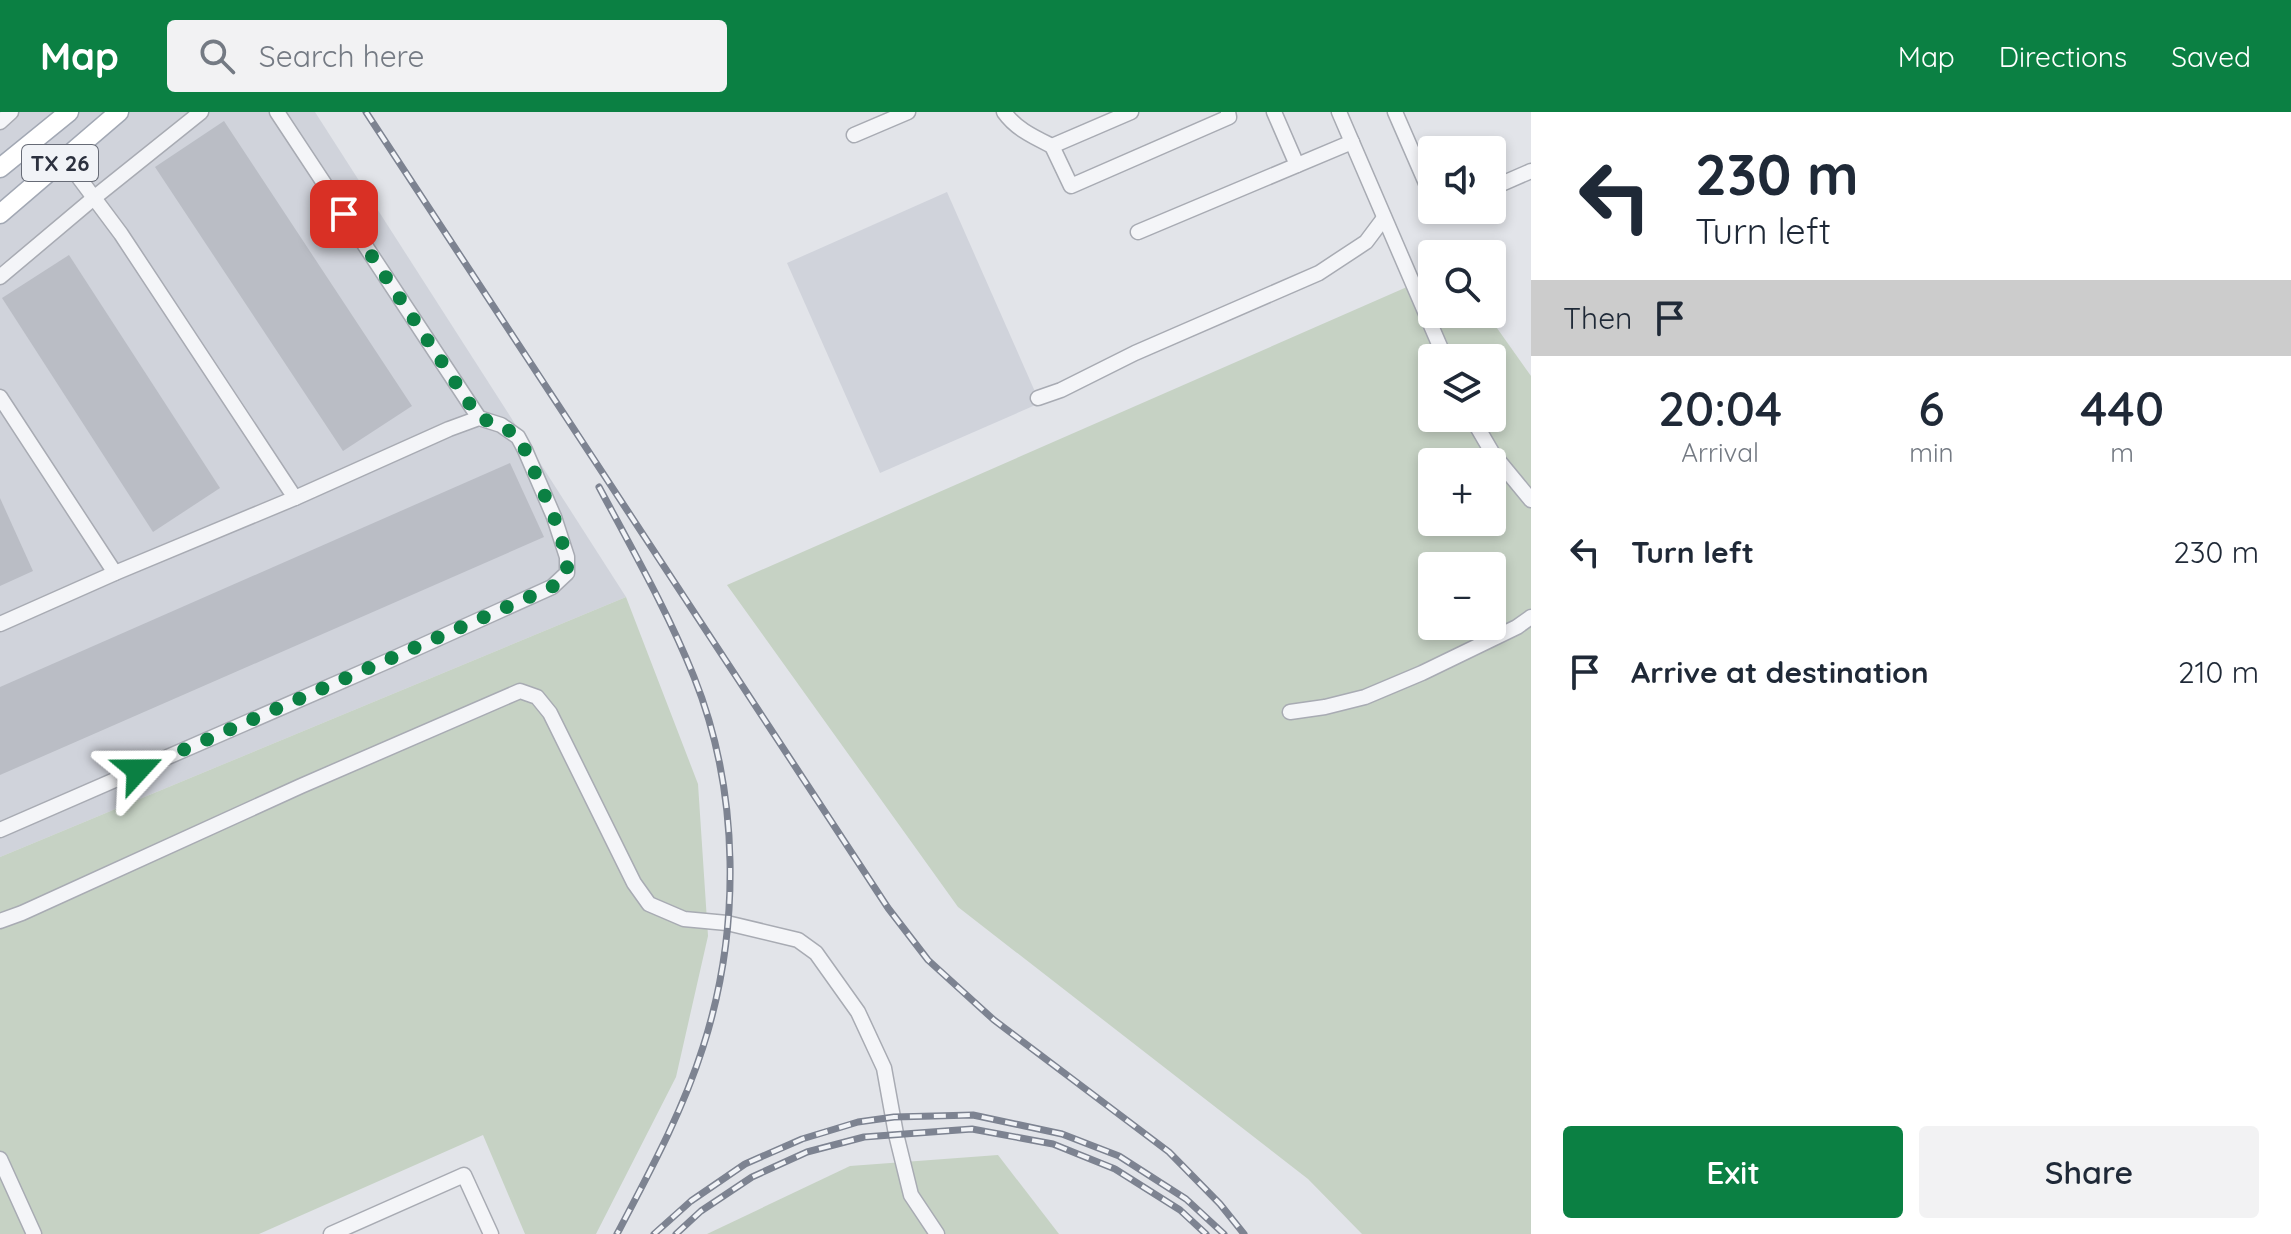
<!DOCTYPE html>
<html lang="en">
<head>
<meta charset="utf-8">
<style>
  body { margin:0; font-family:Quicksand,sans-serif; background:#f2f2f3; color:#1f2937; height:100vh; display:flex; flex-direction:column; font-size:30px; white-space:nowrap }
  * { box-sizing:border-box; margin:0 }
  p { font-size:26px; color:#747a83 }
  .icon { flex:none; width:44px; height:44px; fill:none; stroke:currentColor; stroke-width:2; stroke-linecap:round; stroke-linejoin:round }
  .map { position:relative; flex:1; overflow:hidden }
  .sheet { display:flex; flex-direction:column; background:#fff; width:760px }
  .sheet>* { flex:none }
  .hud { background:#fff; color:#1f2937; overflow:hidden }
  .fabs { position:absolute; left:1418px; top:24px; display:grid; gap:16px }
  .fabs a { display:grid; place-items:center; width:88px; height:88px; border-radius:8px; background:#fff; box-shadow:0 4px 12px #0003; font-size:40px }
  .pin { position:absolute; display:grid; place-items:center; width:68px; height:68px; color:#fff; margin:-34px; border-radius:16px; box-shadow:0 4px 12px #0006 }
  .me { position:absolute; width:88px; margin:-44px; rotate:66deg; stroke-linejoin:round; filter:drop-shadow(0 0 6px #0008) }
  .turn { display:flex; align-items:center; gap:28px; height:168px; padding:0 32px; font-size:36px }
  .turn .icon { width:104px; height:104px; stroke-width:2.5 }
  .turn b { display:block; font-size:56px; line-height:68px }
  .then { display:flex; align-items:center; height:76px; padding:0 32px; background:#0003; gap:16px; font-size:30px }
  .eta { display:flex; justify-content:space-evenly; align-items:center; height:136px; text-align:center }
  .eta b { font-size:48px; font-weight:600; line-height:56px }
  .cta { display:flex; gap:16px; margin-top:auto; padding:16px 32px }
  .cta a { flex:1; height:92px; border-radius:8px; background:#0b8043; color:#fff; font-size:32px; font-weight:600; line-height:92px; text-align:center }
  .cta a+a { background:#f2f2f3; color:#1f2937 }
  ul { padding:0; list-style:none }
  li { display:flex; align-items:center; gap:24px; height:120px; padding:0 32px }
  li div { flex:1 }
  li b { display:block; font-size:30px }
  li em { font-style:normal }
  header { display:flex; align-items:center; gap:48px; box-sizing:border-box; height:112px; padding:0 40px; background:#0b8043; color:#fff }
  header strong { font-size:38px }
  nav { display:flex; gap:44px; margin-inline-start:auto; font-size:28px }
  .search { width:560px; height:72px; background:#f2f2f3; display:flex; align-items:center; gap:20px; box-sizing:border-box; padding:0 28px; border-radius:8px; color:#747a83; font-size:30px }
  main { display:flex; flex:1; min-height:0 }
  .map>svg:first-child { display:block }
  .built { fill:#d0d3db }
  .green { fill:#c6d2c4; fill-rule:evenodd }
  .building { fill:#babdc5 }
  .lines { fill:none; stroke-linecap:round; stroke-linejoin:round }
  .minor-casing { stroke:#a8abb3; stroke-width:17 }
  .major-casing { stroke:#a2a8b4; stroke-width:21 }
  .minor { stroke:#f4f5f8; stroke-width:14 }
  .major { stroke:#fff; stroke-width:18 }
  .rail-casing { stroke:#7d8391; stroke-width:7 }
  .rail { stroke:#f1f3f7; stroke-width:4; stroke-dasharray:12; stroke-linecap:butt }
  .route { stroke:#0b8043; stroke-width:14; stroke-dasharray:0 25.2 }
  .labels { text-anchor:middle; stroke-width:8; stroke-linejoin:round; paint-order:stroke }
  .shield { fill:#f1f3f7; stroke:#676b76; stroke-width:2 }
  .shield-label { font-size:22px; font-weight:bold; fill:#2c313f }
</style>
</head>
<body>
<header>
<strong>Map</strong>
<div class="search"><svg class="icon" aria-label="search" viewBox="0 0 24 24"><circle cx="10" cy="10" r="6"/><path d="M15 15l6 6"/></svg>Search here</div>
<nav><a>Map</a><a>Directions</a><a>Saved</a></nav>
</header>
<main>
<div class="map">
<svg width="1531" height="1122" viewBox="0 0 1531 1122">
  <rect width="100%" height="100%" fill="#e2e4e9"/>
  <g class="built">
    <polygon points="0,0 315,0 626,485 0,745"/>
    <polygon points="947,80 1040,291 880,361 787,151"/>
  </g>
  <g class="green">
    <path d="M1432 164V202H1487L1531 264V1122H1362L1308 1067 958 795 727 473ZM1432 246H1492V306H1432ZM1432 350H1492V410H1432ZM1432 454H1492V514H1432Z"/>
    <polygon points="626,485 698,672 708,824 676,965 596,1122 525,1122 483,1023 259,1122 0,1122 0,745"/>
    <polygon points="998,1043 1059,1122 707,1122 850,1054"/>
  </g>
  <g class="building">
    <polygon points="224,9 412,294 343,339 155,55"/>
    <polygon points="69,143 220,376 153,420 2,186"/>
    <polygon points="510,351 544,425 0,663 0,575"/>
    <polygon points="0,386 33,459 0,474"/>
  </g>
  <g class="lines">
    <defs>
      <g id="minor">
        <polyline points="277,0 479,306"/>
        <path d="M1004 0C1016 17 1034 25 1052 34L1131 0"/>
        <polyline points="1274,0 1297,53"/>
        <polyline points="1339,0 1445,246"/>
        <polyline points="1395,0 1432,85"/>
        <polyline points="0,10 11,0"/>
        <polyline points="854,23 908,0"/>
        <polyline points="1052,34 1071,74 1229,5 1228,0"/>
        <polyline points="1492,76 1531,59"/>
        <polyline points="1438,98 1438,100 1443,98"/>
        <polyline points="1138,120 1352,30"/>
        <polyline points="0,165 95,85 201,0"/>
        <polyline points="0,285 115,461"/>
        <polyline points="1038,286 1061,278 1135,241 1319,161 1366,130 1384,106"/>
        <polyline points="1472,306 1493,342 1531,388"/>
        <polyline points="0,512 115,461 295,386 121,122 65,47"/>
        <polyline points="1290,600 1325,595 1365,585 1422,561 1517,515 1531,505"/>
        <polyline points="0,718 388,549 552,475 567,461 567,445 554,405 525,338 518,325 501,313 479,306 449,317 295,386"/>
        <polyline points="0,809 22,801 301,674 520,579 537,585 550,601 634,771 649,792 684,807 727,811 798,828 816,841 858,900 884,956 896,1022 911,1083 937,1122"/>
        <polyline points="0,1047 34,1122"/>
        <polyline points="331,1122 464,1063 491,1122"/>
      </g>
      <g id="major">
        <polyline points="0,56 69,0"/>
        <polyline points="0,102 119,0"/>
      </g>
    </defs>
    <use href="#minor" class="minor-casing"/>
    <use href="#major" class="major-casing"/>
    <use href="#minor" class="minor"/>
    <use href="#major" class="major"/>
    <defs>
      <g id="rail">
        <polyline points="366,0 888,796 928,848 994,908 1169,1040 1220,1092 1244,1122"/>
        <path d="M599 375C632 437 668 500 694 565 740 680 741 817 703 935 682 1001 649 1061 617 1122"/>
        <polyline points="654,1122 691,1089 745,1052 802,1027 858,1010 894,1005 973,1003 1062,1022 1119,1044 1186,1087 1224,1122"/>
        <polyline points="676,1122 701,1099 752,1065 807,1040 864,1025 972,1017 1053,1032 1115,1057 1180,1098 1206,1122"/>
      </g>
    </defs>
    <use href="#rail" class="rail-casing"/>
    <use href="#rail" class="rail"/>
  </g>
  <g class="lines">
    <polyline class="route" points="138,658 552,475 567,461 567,445 554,405 525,338 518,325 501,313 479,306 344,102"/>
  </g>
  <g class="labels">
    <rect class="shield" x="22" y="33" width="76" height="36" rx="6"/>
    <g class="shield-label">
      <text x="60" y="59">TX 26</text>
    </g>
  </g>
</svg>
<div class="fabs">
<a><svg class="icon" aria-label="sound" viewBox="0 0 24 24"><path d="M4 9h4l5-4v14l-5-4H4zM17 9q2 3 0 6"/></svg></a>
<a><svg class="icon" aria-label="search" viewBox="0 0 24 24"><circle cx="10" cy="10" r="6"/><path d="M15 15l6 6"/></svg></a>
<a><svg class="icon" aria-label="layers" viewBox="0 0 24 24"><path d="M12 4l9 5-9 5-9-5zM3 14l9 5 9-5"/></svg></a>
<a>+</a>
<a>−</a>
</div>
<div class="pin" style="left:344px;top:102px;background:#d93025"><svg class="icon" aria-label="arrive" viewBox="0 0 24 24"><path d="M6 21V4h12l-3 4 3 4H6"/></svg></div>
<svg class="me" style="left:138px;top:658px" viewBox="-20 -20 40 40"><path d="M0-17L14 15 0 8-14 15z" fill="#0b8043" stroke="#fff" stroke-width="4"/></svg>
</div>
<section class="sheet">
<div class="hud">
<div class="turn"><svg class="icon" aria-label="left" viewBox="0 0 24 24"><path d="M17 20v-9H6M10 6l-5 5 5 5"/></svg><div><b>230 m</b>Turn left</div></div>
<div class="then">Then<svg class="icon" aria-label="arrive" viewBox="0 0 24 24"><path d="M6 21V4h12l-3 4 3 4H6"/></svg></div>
</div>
<div class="eta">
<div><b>20:04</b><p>Arrival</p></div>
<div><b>6</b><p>min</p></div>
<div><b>440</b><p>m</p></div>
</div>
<ul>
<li><svg class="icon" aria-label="left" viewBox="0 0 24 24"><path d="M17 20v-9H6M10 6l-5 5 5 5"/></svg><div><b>Turn left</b></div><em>230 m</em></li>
<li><svg class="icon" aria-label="arrive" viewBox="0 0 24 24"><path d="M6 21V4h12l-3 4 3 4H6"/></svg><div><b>Arrive at destination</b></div><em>210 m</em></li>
</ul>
<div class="cta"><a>Exit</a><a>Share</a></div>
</section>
</main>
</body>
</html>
